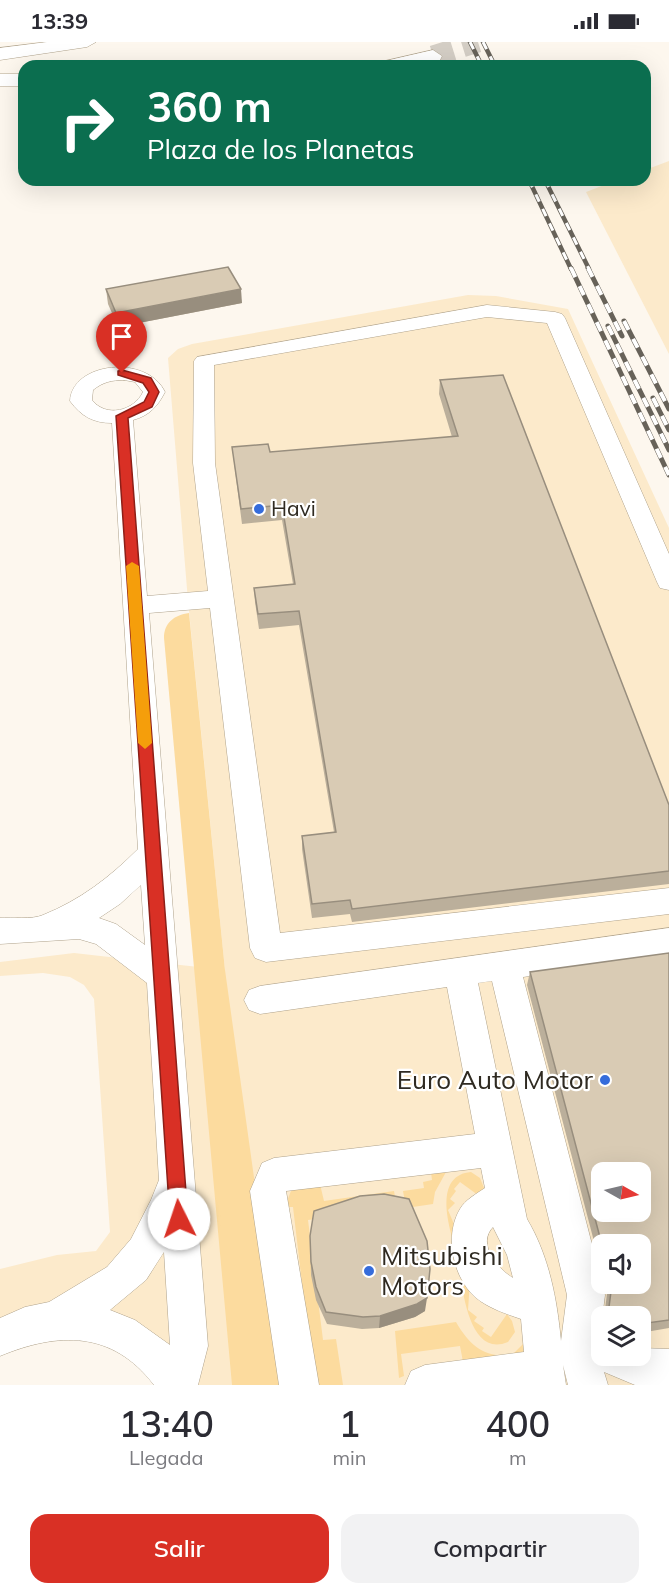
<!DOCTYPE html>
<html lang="es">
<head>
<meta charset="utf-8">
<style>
  body { margin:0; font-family:Mulish,sans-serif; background:#f2f2f3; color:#2b2b33; height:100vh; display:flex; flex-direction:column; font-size:22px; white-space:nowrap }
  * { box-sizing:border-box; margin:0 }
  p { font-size:20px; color:#7c7c81 }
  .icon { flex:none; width:33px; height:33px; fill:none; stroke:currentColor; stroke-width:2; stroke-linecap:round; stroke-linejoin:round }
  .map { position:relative; height:1343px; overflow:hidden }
  .side { display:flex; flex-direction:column; background:#fff; flex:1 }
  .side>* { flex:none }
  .top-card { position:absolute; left:18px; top:18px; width:633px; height:126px; border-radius:18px; box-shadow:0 6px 24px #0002; background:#0b6e4f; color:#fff; overflow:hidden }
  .needle { width:39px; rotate:98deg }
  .controls { position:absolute; left:591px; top:1120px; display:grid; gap:12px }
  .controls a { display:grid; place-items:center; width:60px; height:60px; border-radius:12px; background:#fff; box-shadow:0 6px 24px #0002; font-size:30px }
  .pin { position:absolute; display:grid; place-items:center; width:51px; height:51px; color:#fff; margin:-62px -26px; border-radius:50% 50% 50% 0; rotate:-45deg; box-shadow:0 0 6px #0007 }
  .pin .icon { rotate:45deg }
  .me { position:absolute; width:66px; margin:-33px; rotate:356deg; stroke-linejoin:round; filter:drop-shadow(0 0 4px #0008) }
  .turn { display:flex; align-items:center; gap:21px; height:126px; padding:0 30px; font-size:27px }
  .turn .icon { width:78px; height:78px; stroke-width:2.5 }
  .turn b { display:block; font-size:42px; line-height:51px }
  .eta { display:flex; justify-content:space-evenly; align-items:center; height:102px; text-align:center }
  .eta b { font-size:36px; font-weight:600; line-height:42px }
  .primary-button { display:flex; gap:12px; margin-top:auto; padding:12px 30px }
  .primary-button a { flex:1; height:69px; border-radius:18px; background:#d93025; color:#fff; font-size:24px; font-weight:600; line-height:69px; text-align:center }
  .primary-button a+a { background:#f2f2f3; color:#2b2b33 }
  .status { display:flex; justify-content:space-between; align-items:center; height:42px; padding:0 30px; background:#fff; direction:ltr }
  .status svg { height:16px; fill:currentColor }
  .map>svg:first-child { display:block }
  .built { fill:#fceacb; fill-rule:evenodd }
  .green { fill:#fcdb9e }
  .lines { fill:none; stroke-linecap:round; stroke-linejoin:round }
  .highway-tunnel { stroke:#d4cec5; stroke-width:21; stroke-dasharray:21 10; stroke-linecap:butt }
  .minor-casing { stroke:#afa28b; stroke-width:1 }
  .highway-casing { stroke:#afa28b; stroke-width:1 }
  .minor { fill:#fff; fill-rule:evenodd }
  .highway { fill:#fff; fill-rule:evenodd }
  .rail-far1-casing { stroke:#676259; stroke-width:4.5 }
  .rail-casing { stroke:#676259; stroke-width:5 }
  .rail-far1 { stroke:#fff; stroke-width:3; stroke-dasharray:8; stroke-linecap:butt }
  .rail { stroke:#fff; stroke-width:4; stroke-dasharray:10; stroke-linecap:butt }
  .wall { fill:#bbaf9b }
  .shaded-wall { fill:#988e7e }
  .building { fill:#d9cbb4; stroke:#988e7e; stroke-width:1.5; fill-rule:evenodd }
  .route { fill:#d93025; stroke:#8d1f18; stroke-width:1.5 }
  .slow { fill:#f59e0b }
  .poi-dot { fill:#356cdb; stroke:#fff; stroke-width:2 }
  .labels { text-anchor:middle; stroke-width:4.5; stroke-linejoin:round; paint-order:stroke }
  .poi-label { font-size:21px; fill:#2f2a21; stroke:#fff; text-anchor:start }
  .near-poi-label { font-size:26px; fill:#2f2a21; stroke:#fff; text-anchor:end }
</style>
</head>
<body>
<div class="status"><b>13:39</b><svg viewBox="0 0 49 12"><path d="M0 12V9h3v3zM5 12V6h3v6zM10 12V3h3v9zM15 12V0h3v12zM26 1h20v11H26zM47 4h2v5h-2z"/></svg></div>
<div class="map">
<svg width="669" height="1343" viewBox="0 0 669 1343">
  <rect width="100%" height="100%" fill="#fdf7ee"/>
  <g class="built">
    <polygon points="669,119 669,312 586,150 617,138 645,138 645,128"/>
    <path d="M468 253 496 254 568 267 669 486V1343H178L133 1295H0V1227L57 1213 96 1209 110 1190 94 957 84 943 70 935 43 931 0 934V920L74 911 225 928 188 559 168 316 178 307 192 302ZM602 1131H640V1170H602ZM602 1203H640V1242H602ZM602 1275H640V1314H602Z"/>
  </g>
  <g class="green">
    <path d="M189 571 225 928 283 1343H232L164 596C164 581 174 573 189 571Z"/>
    <polygon points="430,1122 483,1124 446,1130 435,1150 433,1162 406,1166 403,1149 424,1146 423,1140 432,1138"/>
    <path d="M471 1130 480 1136 484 1146 482 1156 460 1140 454 1147 456 1149 450 1157 455 1161 448 1168 459 1194 453 1198C447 1177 436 1133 471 1130Z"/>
    <polygon points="319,1138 324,1159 394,1149 397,1166 308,1178 323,1298 336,1297 343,1343 314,1343 293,1165 285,1165 292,1146"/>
    <path d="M461 1237 470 1239 468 1268 477 1275 474 1279 484 1286 482 1289 491 1295 507 1272 512 1279 515 1290 508 1300C473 1315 464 1259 461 1237Z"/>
    <path d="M456 1280C470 1304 484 1316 512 1313L523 1302 525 1306 521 1312 464 1325 460 1304 401 1312 404 1334 399 1336 395 1289Z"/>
  </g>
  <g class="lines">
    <polyline class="highway-tunnel" points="433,14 478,0"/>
    <defs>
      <g id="minor">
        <path d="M487 263 555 270 562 272 565 276 669 512V548L660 546 657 540 547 281 487 275 214 323 215 421 280 891 669 846V872L266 920 255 916 250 906 210 566 149 571 208 1304 198 1343H154C112 1288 58 1290 0 1314V1276L25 1265 49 1260 107 1225 131 1197 151 1158 159 1138 147 941 96 902 79 897 0 902V876C12 875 32 878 43 873 80 858 109 836 138 807L112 381C93 381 81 374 70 359 72 320 147 312 165 350 158 364 149 374 133 378L147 554 208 549 193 421 194 319 197 315ZM124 338 135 340 143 350C134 369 106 376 92 358L93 348C103 340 112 338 124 338ZM141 843 145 903 116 882 99 876 120 862ZM164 1210 170 1303 135 1278 110 1268 146 1238Z"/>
        <path d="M669 886V914L523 935 605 1253 599 1300 602 1299V1314H640V1306L669 1307V1343H635L604 1330 608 1343H568L563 1323 566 1343H405L411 1329 425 1323 524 1310 521 1277C504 1271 484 1265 471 1251 452 1230 445 1192 460 1167 465 1158 476 1152 485 1146L481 1126 286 1149 319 1343H279L250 1149 262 1121 274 1116 475 1092 447 945 260 972 249 968 244 958 249 948 260 944ZM492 939 567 1253 561 1299C557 1257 549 1214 527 1177L478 941ZM493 1185 507 1213 513 1236C498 1227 476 1202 493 1185Z"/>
      </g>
      <g id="highway">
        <polygon points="47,0 96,0 87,5 0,18 0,6"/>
        <polygon points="433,8 442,14 440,18 413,24 379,24 381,20"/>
        <rect x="0" y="32" width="24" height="12"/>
      </g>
    </defs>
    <use href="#minor" class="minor-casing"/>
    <use href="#highway" class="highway-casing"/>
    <use href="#minor" class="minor"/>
    <use href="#highway" class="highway"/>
    <defs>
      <g id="rail-far1">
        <polyline points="470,0 482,24"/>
        <polyline points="483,0 495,24"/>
        <polyline points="529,138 571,227"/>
        <polyline points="545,138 589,227"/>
      </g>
      <g id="rail">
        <polyline points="571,226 669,433"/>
        <polyline points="588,226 622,294"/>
        <polyline points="624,279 669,367"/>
        <polyline points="608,284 669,408"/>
        <polyline points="653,356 669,388"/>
      </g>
    </defs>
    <use href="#rail-far1" class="rail-far1-casing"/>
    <use href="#rail" class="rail-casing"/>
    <use href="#rail-far1" class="rail-far1"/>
    <use href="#rail" class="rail"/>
  </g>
  <g class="wall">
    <polygon points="106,247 242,261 118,285 108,262"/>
    <polygon points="440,338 669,763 669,842 352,880 350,872 312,876 302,807 302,794 334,790 299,583 259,587 255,560 254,546 293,542 282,478 242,482 232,405 270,410 452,395 439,352"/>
    <polygon points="669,911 669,1286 640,1291 640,1275 604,1275 607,1252 604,1242 640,1242 602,1203 602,1230 527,943 530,930"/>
    <polygon points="310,1194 425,1269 415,1275 379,1286 362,1287 327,1282 316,1258 311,1233"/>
  </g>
  <g class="shaded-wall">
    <polygon points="241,247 242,261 118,285 116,271"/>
    <polygon points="427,1256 425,1269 415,1275 379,1286 380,1274"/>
  </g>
  <g class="building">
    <polygon points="228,225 241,247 116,271 106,247"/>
    <polygon points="503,333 669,763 669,829 352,867 350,858 312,862 302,794 336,790 299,569 258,572 254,546 295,542 282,463 241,467 232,405 268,402 270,410 458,394 440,338"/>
    <path d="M669 911V1278L640 1282V1275H612L609 1265 612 1242H640V1203H602L530 930ZM602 1131H640V1170H602Z"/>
    <polygon points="384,1152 409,1157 427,1199 430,1227 427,1256 417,1262 380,1274 363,1275 326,1270 316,1245 311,1220 310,1194 314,1169 360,1154"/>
  </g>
  <polygon class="route" points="122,328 151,336 159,350 152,365 128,376 188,1177 185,1183 179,1186 173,1183 170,1177 116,374 144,360 149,350 143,341 118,333 118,329"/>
  <polygon class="slow" points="132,520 139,524 152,701 145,707 138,701 126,524"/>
  <g class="poi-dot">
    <circle cx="259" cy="467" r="6"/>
    <circle cx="605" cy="1038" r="6"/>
    <circle cx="369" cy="1229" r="6"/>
  </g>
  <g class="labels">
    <g class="poi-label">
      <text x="271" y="474">Havi</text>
    </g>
    <g class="near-poi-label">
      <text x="593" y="1047">Euro Auto Motor</text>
      <text x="381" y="1223" text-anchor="start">Mitsubishi<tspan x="381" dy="30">Motors</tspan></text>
    </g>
  </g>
</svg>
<div class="controls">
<a><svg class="needle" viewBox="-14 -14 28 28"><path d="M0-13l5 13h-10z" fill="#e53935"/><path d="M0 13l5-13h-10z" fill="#7c7c81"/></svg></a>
<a><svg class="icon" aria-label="sound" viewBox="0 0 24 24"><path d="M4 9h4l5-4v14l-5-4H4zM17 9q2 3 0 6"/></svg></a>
<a><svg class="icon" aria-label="layers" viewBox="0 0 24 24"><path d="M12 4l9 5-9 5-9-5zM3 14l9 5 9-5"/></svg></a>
</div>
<div class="pin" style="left:122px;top:331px;background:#d93025"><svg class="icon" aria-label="arrive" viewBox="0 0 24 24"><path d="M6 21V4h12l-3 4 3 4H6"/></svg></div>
<svg class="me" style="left:179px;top:1177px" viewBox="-20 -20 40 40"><circle r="19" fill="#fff"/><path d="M0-13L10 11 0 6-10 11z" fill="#d93025"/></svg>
<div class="top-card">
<div class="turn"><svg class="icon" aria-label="right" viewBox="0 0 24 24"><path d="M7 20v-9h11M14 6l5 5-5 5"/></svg><div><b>360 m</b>Plaza de los Planetas</div></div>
</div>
</div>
<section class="side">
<div class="eta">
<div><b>13:40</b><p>Llegada</p></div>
<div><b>1</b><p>min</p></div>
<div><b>400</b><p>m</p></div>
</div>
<div class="primary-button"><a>Salir</a><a>Compartir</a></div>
</section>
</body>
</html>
